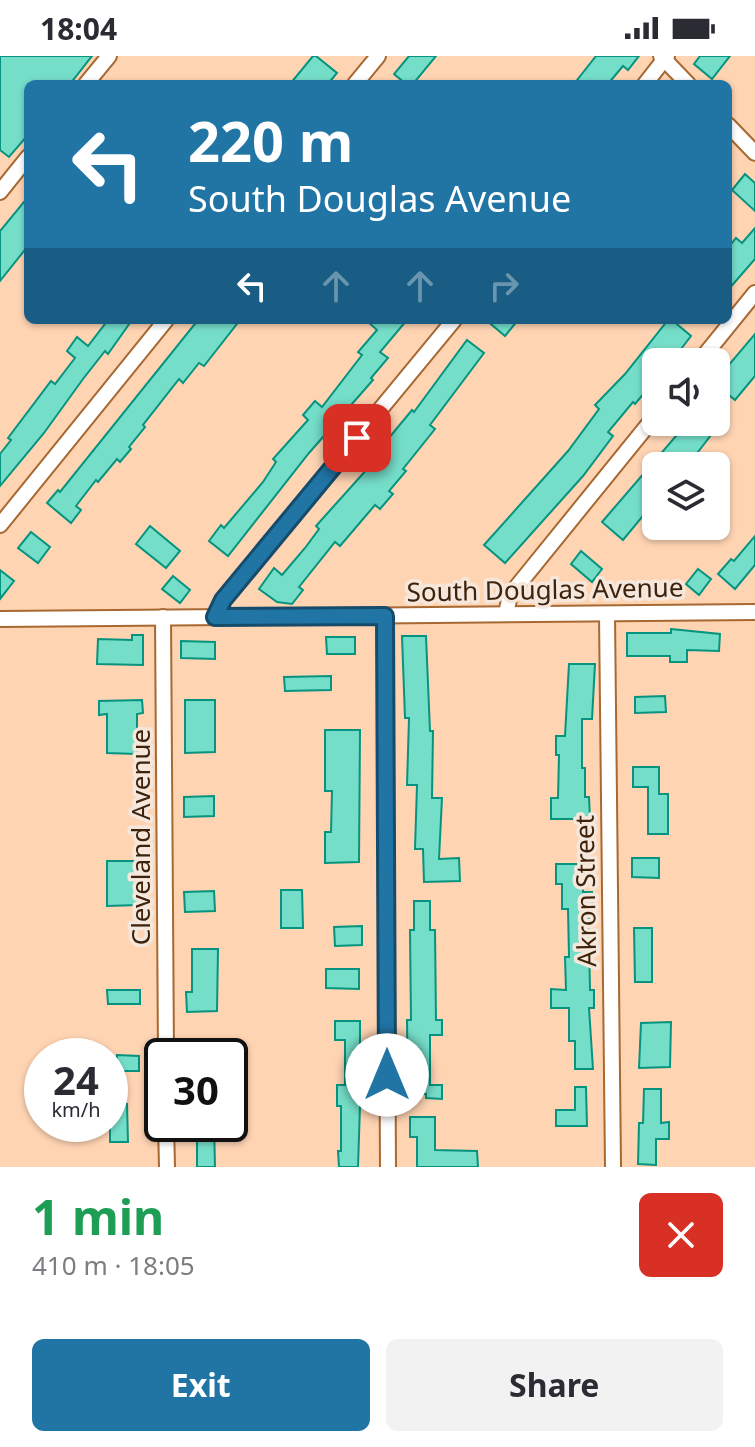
<!DOCTYPE html>
<html lang="en">
<head>
<meta charset="utf-8">
<style>
  body { margin:0; font-family:"Noto Sans",sans-serif; background:#f2f2f3; color:#2b2b33; height:100vh; display:flex; flex-direction:column; font-size:30px; white-space:nowrap }
  * { box-sizing:border-box; margin:0 }
  p { font-size:26px; color:#7c7c81 }
  .icon { flex:none; width:44px; height:44px; fill:none; stroke:currentColor; stroke-width:2; stroke-linecap:round; stroke-linejoin:round }
  .map { position:relative; height:1111px; overflow:hidden }
  .panel { display:flex; flex-direction:column; background:#fff; flex:1 }
  .panel>* { flex:none }
  .top-card { position:absolute; left:24px; top:24px; width:708px; height:244px; border-radius:12px; box-shadow:0 2px 6px #0004; background:#2075a5; color:#fff; overflow:hidden }
  .buttons { position:absolute; left:642px; top:292px; display:grid; gap:16px }
  .buttons a { display:grid; place-items:center; width:88px; height:88px; border-radius:12px; background:#fff; box-shadow:0 2px 6px #0004; font-size:40px }
  .speed { position:absolute; left:24px; top:982px; display:flex; gap:16px; font-size:40px; font-weight:700; text-align:center }
  .speed>* { display:grid; place-content:center; width:104px; height:104px; border-radius:50%; background:#fff; box-shadow:0 2px 6px #0004; line-height:1 }
  .speed small { font-size:20px; font-weight:400 }
  .speed .limit { border:4px solid #111; border-radius:12px; background:#fff; color:#111 }
  .pin { position:absolute; display:grid; place-items:center; width:68px; height:68px; color:#fff; margin:-34px; border-radius:16px; box-shadow:0 4px 12px #0006 }
  .me { position:absolute; width:88px; margin:-44px; rotate:0deg; stroke-linejoin:round; filter:drop-shadow(0 0 6px #0008) }
  .turn { display:flex; align-items:center; gap:28px; height:168px; padding:0 32px; font-size:36px }
  .turn .icon { width:104px; height:104px; stroke-width:2.5 }
  .turn b { display:block; font-size:56px; line-height:68px }
  .lanes { display:flex; align-items:center; height:76px; padding:0 32px; background:#0003; justify-content:center; gap:40px; direction:ltr }
  .lanes .off { opacity:.35 }
  .round { display:grid; place-items:center; flex:none; width:84px; height:84px; border-radius:12px; background:#f2f2f3 }
  .summary { display:flex; align-items:center; justify-content:space-between; height:136px; padding:0 32px }
  h1 { font-size:48px; font-weight:700; line-height:60px; color:#1e9e55 }
  .cta { display:flex; gap:16px; margin-top:auto; padding:16px 32px }
  .cta a { flex:1; height:92px; border-radius:12px; background:#2075a5; color:#fff; font-size:32px; font-weight:700; line-height:92px; text-align:center }
  .cta a+a { background:#f2f2f3; color:#2b2b33 }
  .status { display:flex; justify-content:space-between; align-items:center; height:56px; padding:0 40px; background:#fff; direction:ltr }
  .status svg { height:22px; fill:currentColor }
  .map>svg:first-child { display:block }
  .building { fill:#75dec9; stroke:#06937f; stroke-width:2 }
  .lines { fill:none; stroke-linecap:round; stroke-linejoin:round }
  .minor-casing { stroke:#a76831; stroke-width:18 }
  .minor { stroke:#fff; stroke-width:14 }
  .route-casing { stroke:#154c6b; stroke-width:20 }
  .route { stroke:#2075a5; stroke-width:14 }
  .labels { text-anchor:middle; stroke-width:7; stroke-linejoin:round; paint-order:stroke }
  .street-label { font-size:26px; fill:#3d230b; stroke:#f6e7dd }
</style>
</head>
<body>
<div class="status"><b>18:04</b><svg viewBox="0 0 49 12"><path d="M0 12V9h3v3zM5 12V6h3v6zM10 12V3h3v9zM15 12V0h3v12zM26 1h20v11H26zM47 4h2v5h-2z"/></svg></div>
<div class="map">
<svg width="755" height="1111" viewBox="0 0 755 1111">
  <rect width="100%" height="100%" fill="#ffd4b3"/>
  <g class="building">
    <polygon points="0,0 92,0 70,28 28,28 28,79 9,101 0,94"/>
    <polygon points="313,0 316,0 337,17 328,28 290,28"/>
    <polygon points="409,0 436,0 413,28 406,28 394,18"/>
    <polygon points="596,0 639,0 628,14 623,10 608,28 574,28"/>
    <polygon points="700,0 730,0 712,23 694,8"/>
    <polygon points="745,118 755,127 755,155 732,134"/>
    <polygon points="28,141 28,190 0,225 0,175"/>
    <polygon points="755,172 755,203 728,234 728,192 736,182 742,187"/>
    <polygon points="108,264 132,264 108,298 105,295 83,323 44,377 0,430 0,398 11,384 8,382 51,325 55,328 75,302 67,295 77,281 88,290"/>
    <polygon points="198,264 240,264 204,310 199,307 183,327 179,323 143,369 145,371 129,391 131,393 120,406 117,403 98,426 96,424 76,450 81,454 71,467 47,447 58,434 60,436"/>
    <polygon points="366,264 407,264 380,296 388,302 371,322 373,324 309,397 228,500 209,485 221,469 224,472 263,426 276,406 273,403 308,364 303,359 315,345 322,351 362,299 358,296 377,274"/>
    <polygon points="486,264 518,264 505,280"/>
    <polygon points="668,264 672,264 691,280 671,306 656,306 656,334 651,329 635,348 633,346 608,376 613,380 583,420 505,507 484,489 568,395 599,353 595,349 625,318"/>
    <polygon points="755,278 755,320 735,344 716,328 716,324"/>
    <polygon points="467,284 484,297 430,369 435,373 403,413 406,415 389,435 393,438 380,453 375,449 340,490 335,486 299,531 303,534 292,548 277,546 259,533 274,512 282,519 305,492 319,473 316,470 386,392 383,389 412,354 414,356"/>
    <polygon points="688,366 706,366 715,374 687,410 656,410 656,444 623,484 602,466"/>
    <polygon points="150,470 180,495 166,512 136,488"/>
    <polygon points="31,476 50,491 38,507 18,492"/>
    <polygon points="755,480 755,509 735,533 718,518 731,503 734,505"/>
    <polygon points="581,495 602,513 592,526 571,508"/>
    <polygon points="698,513 711,523 699,539 686,528"/>
    <polygon points="0,514 14,525 0,543"/>
    <polygon points="173,520 190,534 180,547 162,533"/>
    <polygon points="671,573 720,578 719,595 687,594 687,606 670,606 670,600 627,600 627,577 671,577"/>
    <polygon points="132,579 143,579 143,609 97,608 98,583 132,584"/>
    <polygon points="402,580 426,580 430,675 433,675 432,742 442,742 439,803 459,802 460,825 424,826 423,793 415,793 417,729 407,729 409,662 405,662"/>
    <polygon points="326,581 355,581 355,598 327,598"/>
    <polygon points="181,585 215,586 215,603 181,602"/>
    <polygon points="569,608 595,608 592,663 582,663 582,712 585,712 585,741 589,741 590,763 551,763 551,742 558,742 559,699 556,699 556,680 565,680"/>
    <polygon points="331,620 331,634 285,635 284,621"/>
    <polygon points="665,640 666,656 635,657 635,641"/>
    <polygon points="142,644 143,657 137,658 137,698 107,697 107,658 99,659 99,645"/>
    <polygon points="185,644 215,644 215,696 185,697"/>
    <polygon points="325,674 360,674 359,806 325,807 325,776 331,776 332,735 325,735"/>
    <polygon points="633,711 659,711 659,738 668,738 668,778 648,778 648,731 633,731"/>
    <polygon points="214,740 214,760 184,761 184,741"/>
    <polygon points="632,802 659,802 659,822 632,821"/>
    <polygon points="107,805 139,805 139,849 107,850"/>
    <polygon points="556,808 583,808 583,836 592,836 593,852 589,852 589,884 590,934 594,934 594,952 589,952 593,1013 575,1013 575,985 569,985 569,952 551,952 551,933 566,934 565,901 569,901 568,853 562,853 562,828 556,828"/>
    <polygon points="281,834 302,834 303,872 281,872"/>
    <polygon points="214,835 215,855 185,856 184,836"/>
    <polygon points="414,845 430,845 430,874 435,874 436,964 442,964 442,979 430,979 430,1029 442,1029 442,1043 426,1042 426,1038 408,1038 407,964 411,964 410,874 414,874"/>
    <polygon points="362,870 362,889 335,890 334,871"/>
    <polygon points="634,872 652,872 652,926 635,926"/>
    <polygon points="192,893 218,893 217,955 187,956 186,936 192,936"/>
    <polygon points="326,913 359,913 359,933 326,932"/>
    <polygon points="107,934 140,934 140,948 108,948"/>
    <polygon points="335,965 360,965 360,999 369,999 370,1050 360,1050 358,1111 339,1111 338,1095 341,1095 341,1050 337,1050 337,1029 345,1029 345,984 335,984"/>
    <polygon points="671,966 670,1011 639,1012 641,967"/>
    <rect x="198" y="986" width="18" height="14"/>
    <polygon points="117,999 139,1000 139,1015 116,1015"/>
    <polygon points="575,1031 586,1031 587,1070 556,1070 556,1054 575,1054"/>
    <polygon points="644,1033 661,1033 661,1067 669,1066 669,1083 656,1083 656,1109 638,1108 639,1067 643,1067"/>
    <polygon points="110,1048 127,1048 128,1086 110,1086"/>
    <polygon points="410,1061 435,1061 435,1094 477,1095 478,1111 417,1111 417,1081 410,1081"/>
    <polygon points="197,1068 214,1068 215,1111 197,1111"/>
  </g>
  <g class="lines">
    <defs>
      <g id="minor">
        <polyline points="661,0 688,28"/>
        <polyline points="86,28 109,0"/>
        <polyline points="355,28 378,0"/>
        <polyline points="645,28 667,0"/>
        <polyline points="728,69 755,97"/>
        <polyline points="0,136 28,101"/>
        <polyline points="699,306 755,237"/>
        <polyline points="0,469 166,264"/>
        <polyline points="506,558 510,539 656,359"/>
        <polyline points="607,559 613,1111"/>
        <polyline points="385,560 388,1111"/>
        <polyline points="163,561 166,1000"/>
        <polyline points="215,561 223,544 454,264"/>
        <polyline points="0,563 755,556"/>
        <polyline points="166,1068 167,1111"/>
      </g>
    </defs>
    <use href="#minor" class="minor-casing"/>
    <use href="#minor" class="minor"/>
  </g>
  <g class="lines">
    <defs>
      <polyline id="route" points="357,382 223,544 215,561 385,560 387,1019"/>
    </defs>
    <use href="#route" class="route-casing"/>
    <use href="#route" class="route"/>
  </g>
  <g class="labels">
    <g class="street-label">
      <text transform="translate(545 534) rotate(-1)" y="9">South Douglas Avenue</text>
      <text transform="translate(141 781) rotate(-90)" y="9">Cleveland Avenue</text>
      <text transform="translate(586 835) rotate(-91)" y="9">Akron Street</text>
    </g>
  </g>
</svg>
<div class="buttons">
<a><svg class="icon" aria-label="sound" viewBox="0 0 24 24"><path d="M4 9h4l5-4v14l-5-4H4zM17 9q2 3 0 6"/></svg></a>
<a><svg class="icon" aria-label="layers" viewBox="0 0 24 24"><path d="M12 4l9 5-9 5-9-5zM3 14l9 5 9-5"/></svg></a>
</div>
<div class="speed"><div>24<small>km/h</small></div><div class="limit">30</div></div>
<div class="pin" style="left:357px;top:382px;background:#d93025"><svg class="icon" aria-label="arrive" viewBox="0 0 24 24"><path d="M6 21V4h12l-3 4 3 4H6"/></svg></div>
<svg class="me" style="left:387px;top:1019px" viewBox="-20 -20 40 40"><circle r="19" fill="#fff"/><path d="M0-13L10 11 0 6-10 11z" fill="#2075a5"/></svg>
<div class="top-card">
<div class="turn"><svg class="icon" aria-label="left" viewBox="0 0 24 24"><path d="M17 20v-9H6M10 6l-5 5 5 5"/></svg><div><b>220 m</b>South Douglas Avenue</div></div>
<div class="lanes"><svg class="icon" aria-label="left" viewBox="0 0 24 24"><path d="M17 20v-9H6M10 6l-5 5 5 5"/></svg><svg class="icon off" aria-label="ahead" viewBox="0 0 24 24"><path d="M12 20V5M6 11l6-6 6 6"/></svg><svg class="icon off" aria-label="ahead" viewBox="0 0 24 24"><path d="M12 20V5M6 11l6-6 6 6"/></svg><svg class="icon off" aria-label="right" viewBox="0 0 24 24"><path d="M7 20v-9h11M14 6l5 5-5 5"/></svg></div>
</div>
</div>
<section class="panel">
<div class="summary"><div><h1>1 min</h1><p>410 m · 18:05</p></div><a class="round" style="background:#d93025;color:#fff"><svg class="icon" aria-label="close" viewBox="0 0 24 24"><path d="M6 6l12 12M18 6L6 18"/></svg></a></div>
<div class="cta"><a>Exit</a><a>Share</a></div>
</section>
</body>
</html>
